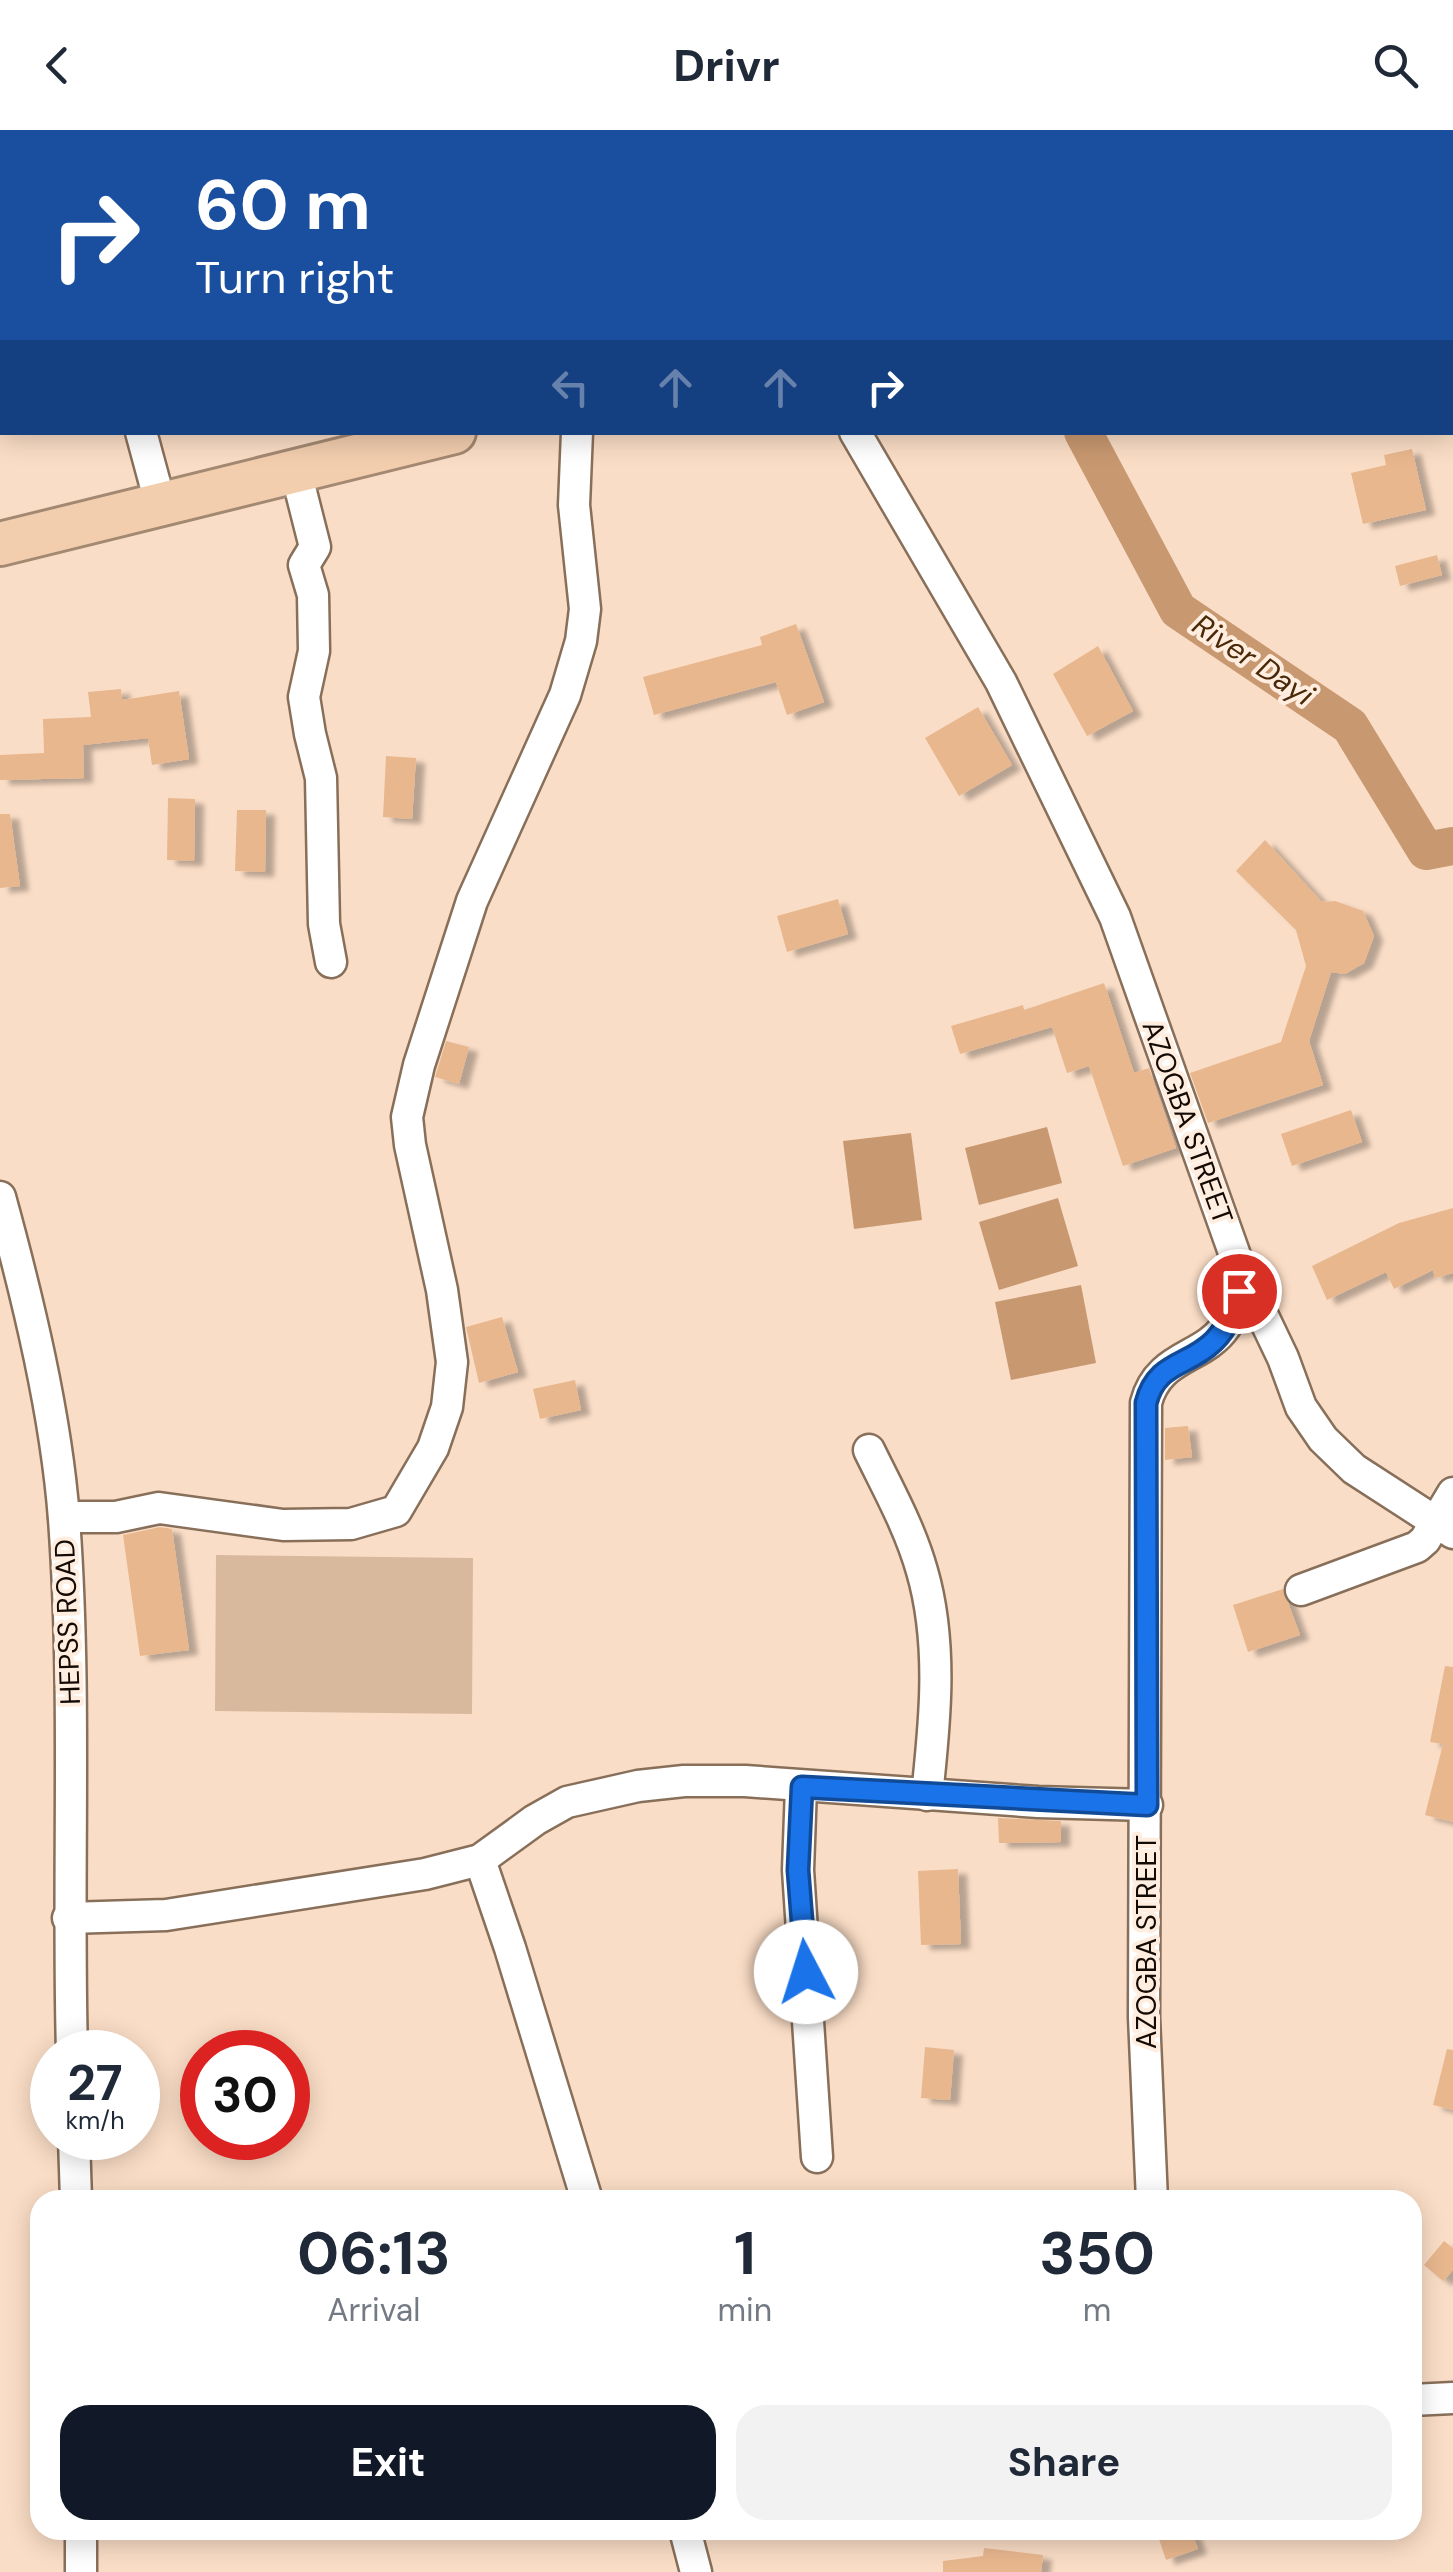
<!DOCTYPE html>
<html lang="en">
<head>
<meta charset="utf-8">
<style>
  body { margin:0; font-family:"DM Sans",sans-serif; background:#f2f2f3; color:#1f2937; height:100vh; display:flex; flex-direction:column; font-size:38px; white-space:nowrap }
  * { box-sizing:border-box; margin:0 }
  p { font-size:32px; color:#747a83 }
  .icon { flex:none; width:55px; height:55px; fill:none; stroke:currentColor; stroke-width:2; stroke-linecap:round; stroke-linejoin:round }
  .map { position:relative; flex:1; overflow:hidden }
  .panel { position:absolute; left:30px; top:2060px; width:1392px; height:350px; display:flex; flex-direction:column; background:#fff; border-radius:30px; box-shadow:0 5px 25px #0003 }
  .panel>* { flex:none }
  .top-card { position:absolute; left:0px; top:0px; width:1455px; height:305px; box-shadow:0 5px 25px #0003; background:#1a4fa0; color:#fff; overflow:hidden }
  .speed { position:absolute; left:30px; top:1900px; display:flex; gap:20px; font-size:50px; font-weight:700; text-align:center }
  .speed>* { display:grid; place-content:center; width:130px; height:130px; border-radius:50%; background:#fff; box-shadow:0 5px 25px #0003; line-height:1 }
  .speed small { font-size:25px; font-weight:400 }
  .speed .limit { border:15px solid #d22; background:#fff; color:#111 }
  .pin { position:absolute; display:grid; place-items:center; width:85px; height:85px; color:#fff; margin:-42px; border:5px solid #fff; border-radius:50%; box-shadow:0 2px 10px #0007 }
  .me { position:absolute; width:110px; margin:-55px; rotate:355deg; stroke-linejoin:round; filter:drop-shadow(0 0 8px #0008) }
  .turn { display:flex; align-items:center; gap:35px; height:210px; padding:0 30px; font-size:45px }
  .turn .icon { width:130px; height:130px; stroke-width:2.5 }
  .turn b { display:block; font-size:70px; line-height:85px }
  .lanes { display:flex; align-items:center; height:95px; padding:0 30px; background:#0003; justify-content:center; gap:50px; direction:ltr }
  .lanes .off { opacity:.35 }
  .eta { display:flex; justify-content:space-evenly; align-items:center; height:170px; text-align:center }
  .eta b { font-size:60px; font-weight:700; line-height:70px }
  .cta { display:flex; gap:20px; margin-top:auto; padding:20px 30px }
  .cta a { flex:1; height:115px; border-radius:30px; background:#111827; color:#fff; font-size:40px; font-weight:700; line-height:115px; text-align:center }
  .cta a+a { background:#f2f2f3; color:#1f2937 }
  header { display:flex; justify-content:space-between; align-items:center; height:130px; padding:0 30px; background:#fff; font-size:45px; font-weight:700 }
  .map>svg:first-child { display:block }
  .green { fill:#d9b99e }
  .water { fill:#c89870 }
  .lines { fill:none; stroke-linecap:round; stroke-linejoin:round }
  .river { stroke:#c89870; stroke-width:38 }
  .building { fill:#e8b78e; filter:url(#shadow) }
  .minor-casing { stroke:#886f5a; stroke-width:35 }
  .highway-casing { stroke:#a48972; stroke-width:48 }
  .minor { stroke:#fff; stroke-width:30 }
  .highway { stroke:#f2cdae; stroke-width:42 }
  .route-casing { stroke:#114b97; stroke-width:25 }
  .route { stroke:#1a73e8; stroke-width:18 }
  .labels { text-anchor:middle; stroke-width:8; stroke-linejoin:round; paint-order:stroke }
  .street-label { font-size:28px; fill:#130a04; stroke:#ffeddf }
  .water-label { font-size:30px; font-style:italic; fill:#4a2908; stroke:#ffeddf }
</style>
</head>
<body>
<header><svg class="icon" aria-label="back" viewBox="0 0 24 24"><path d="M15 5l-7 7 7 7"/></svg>Drivr<svg class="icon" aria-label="search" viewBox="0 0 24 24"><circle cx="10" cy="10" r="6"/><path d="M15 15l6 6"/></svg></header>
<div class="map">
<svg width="1453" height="2442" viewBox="0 0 1453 2442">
  <defs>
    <filter id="shadow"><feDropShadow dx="9" dy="5" stdDeviation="2.5" flood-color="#0004"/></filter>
  </defs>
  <rect width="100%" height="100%" fill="#faddc6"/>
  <polygon class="green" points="216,1425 473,1428 472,1584 215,1581"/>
  <g class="water">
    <polygon points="1047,997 1062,1053 979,1075 965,1018"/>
    <polygon points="911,1003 922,1090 854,1099 843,1011"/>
    <polygon points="1058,1068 1078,1136 999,1160 979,1092"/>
    <polygon points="1081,1155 1096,1233 1011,1250 995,1172"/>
  </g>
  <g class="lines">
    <g class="river">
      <polyline points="904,0 906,2"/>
      <polyline points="1083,302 1178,480 1350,596 1426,721 1453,716"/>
    </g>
  </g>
  <g class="building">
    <polygon points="1412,319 1426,380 1363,394 1351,343 1386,335 1384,325"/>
    <polygon points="1437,425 1442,445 1400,456 1395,436"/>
    <polygon points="796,494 824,572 787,585 776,552 654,585 643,547 762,515 760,507"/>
    <polygon points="1098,516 1133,581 1087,606 1053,544"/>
    <polygon points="121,559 122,570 179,561 189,629 152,635 148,608 83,615 84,648 0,650 0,625 44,623 43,589 91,587 88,562"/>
    <polygon points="978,577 1012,635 959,666 925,608"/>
    <polygon points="386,626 416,628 412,689 383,687"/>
    <polygon points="168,668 195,669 194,731 167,730"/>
    <polygon points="237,680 266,680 265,742 235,741"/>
    <polygon points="0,684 10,684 20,756 0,758"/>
    <polygon points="1265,710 1322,772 1335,771 1363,781 1374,806 1364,833 1345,844 1331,842 1309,911 1323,955 1208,993 1190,943 1281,912 1306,836 1296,800 1236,741"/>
    <polygon points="838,769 848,804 787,822 777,786"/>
    <polygon points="1104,853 1134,943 1149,938 1176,1018 1123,1036 1089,936 1067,943 1052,897 960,924 951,896 1023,875 1024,880"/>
    <polygon points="446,911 469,917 459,954 435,947"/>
    <polygon points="1351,980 1362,1012 1292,1036 1281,1004"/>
    <polygon points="1453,1078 1453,1143 1435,1148 1433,1140 1394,1159 1386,1142 1327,1170 1312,1136 1399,1093"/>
    <polygon points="502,1187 518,1242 479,1253 466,1197"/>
    <polygon points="575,1250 581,1280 540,1289 533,1259"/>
    <polygon points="1188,1296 1192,1327 1165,1330 1165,1298"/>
    <polygon points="160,1397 172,1399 189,1520 140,1526 123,1405"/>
    <polygon points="1283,1459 1300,1505 1248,1522 1233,1475"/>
    <polygon points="1445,1536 1453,1537 1453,1692 1425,1685 1443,1614 1430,1612"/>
    <polygon points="998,1688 1061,1691 1061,1712 999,1713"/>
    <polygon points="958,1739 961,1814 921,1815 918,1741"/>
    <polygon points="925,1917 954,1920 950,1970 921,1968"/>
    <polygon points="1447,1919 1453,1920 1453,1980 1433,1975"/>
    <polygon points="1444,2111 1453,2118 1453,2140 1443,2151 1424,2135"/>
    <polygon points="1156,2400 1191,2400 1198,2419 1166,2430"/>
    <polygon points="984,2418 1043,2425 1041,2442 943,2442 943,2431 983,2426"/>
  </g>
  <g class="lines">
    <defs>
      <g id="minor">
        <polyline points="66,0 67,2"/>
        <polyline points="494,0 496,2"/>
        <polyline points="1076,0 1077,2"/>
        <polyline points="141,302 161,376"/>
        <path d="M855 302 1001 552 1115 787 1237 1131C1246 1242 1163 1205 1146 1273L1144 1887 1152 2070"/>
        <polyline points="296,342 315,417 304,435 313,465 314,521 304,567 310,604 321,648 324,794 331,832"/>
        <path d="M0 1067C28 1169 56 1284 64 1389 77 1566 67 1745 72 1922"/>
        <polyline points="1240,1138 1283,1228 1301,1277 1323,1309 1354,1339 1453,1403"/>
        <path d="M869 1320C888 1359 910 1398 922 1441 943 1513 935 1592 927 1665"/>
        <polyline points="64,1387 116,1387 159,1378 283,1395 351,1394 396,1381 433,1318 447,1277 452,1232 442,1160 410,1015 407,987 419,935 472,771 565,565 581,511 585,479 574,375 577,302"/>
        <polyline points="1301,1460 1417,1417 1425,1410 1453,1363"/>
        <polyline points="801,1657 798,1740 817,2027"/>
        <polyline points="480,1730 510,1818 587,2070"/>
        <polyline points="68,1788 166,1785 425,1744 480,1730 535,1690 567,1672 638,1656 684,1651 745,1651 1038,1672 1147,1675"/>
        <polyline points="74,2008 76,2070"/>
        <polyline points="1412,2270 1453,2268"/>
        <polyline points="81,2400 81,2442"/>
        <polyline points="685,2400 696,2442"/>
      </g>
      <g id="highway">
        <polyline points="1452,93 1453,92"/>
        <polyline points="0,414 454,302"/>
      </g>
    </defs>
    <use href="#minor" class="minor-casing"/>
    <use href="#highway" class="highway-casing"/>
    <use href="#minor" class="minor"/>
    <use href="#highway" class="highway"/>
  </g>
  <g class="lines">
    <defs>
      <path id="route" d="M806 1842 798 1740 802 1657 1147 1675 1146 1273C1157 1231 1188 1237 1214 1211 1229 1196 1233 1180 1239 1161"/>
    </defs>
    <use href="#route" class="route-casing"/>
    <use href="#route" class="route"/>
  </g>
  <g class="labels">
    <g class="street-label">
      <text transform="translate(1188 992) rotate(70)" y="10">AZOGBA STREET</text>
      <text transform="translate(67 1492) rotate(-92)" y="10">HEPSS ROAD</text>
      <text transform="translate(1146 1812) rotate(-90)" y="10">AZOGBA STREET</text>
    </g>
    <g class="water-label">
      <text transform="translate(1253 530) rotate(34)" y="10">River Dayi</text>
    </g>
  </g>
</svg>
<div class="speed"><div>27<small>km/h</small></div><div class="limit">30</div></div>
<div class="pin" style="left:1239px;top:1161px;background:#d93025"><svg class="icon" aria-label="arrive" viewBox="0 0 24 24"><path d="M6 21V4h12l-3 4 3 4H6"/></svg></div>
<svg class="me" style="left:806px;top:1842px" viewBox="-20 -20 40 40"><circle r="19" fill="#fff"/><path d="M0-13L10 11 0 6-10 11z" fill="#1a73e8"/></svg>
<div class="top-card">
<div class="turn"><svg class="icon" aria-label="right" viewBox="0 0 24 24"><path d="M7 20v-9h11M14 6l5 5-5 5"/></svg><div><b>60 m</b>Turn right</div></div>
<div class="lanes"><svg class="icon off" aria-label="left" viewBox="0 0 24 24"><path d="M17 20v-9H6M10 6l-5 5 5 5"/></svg><svg class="icon off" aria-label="ahead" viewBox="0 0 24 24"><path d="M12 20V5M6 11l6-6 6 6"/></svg><svg class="icon off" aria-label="ahead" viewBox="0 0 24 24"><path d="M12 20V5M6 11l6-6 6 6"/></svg><svg class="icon" aria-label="right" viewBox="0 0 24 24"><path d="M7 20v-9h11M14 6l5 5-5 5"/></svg></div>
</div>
<section class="panel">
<div class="eta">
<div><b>06:13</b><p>Arrival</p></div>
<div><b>1</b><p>min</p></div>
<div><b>350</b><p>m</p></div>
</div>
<div class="cta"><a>Exit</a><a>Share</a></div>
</section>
</div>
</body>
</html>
